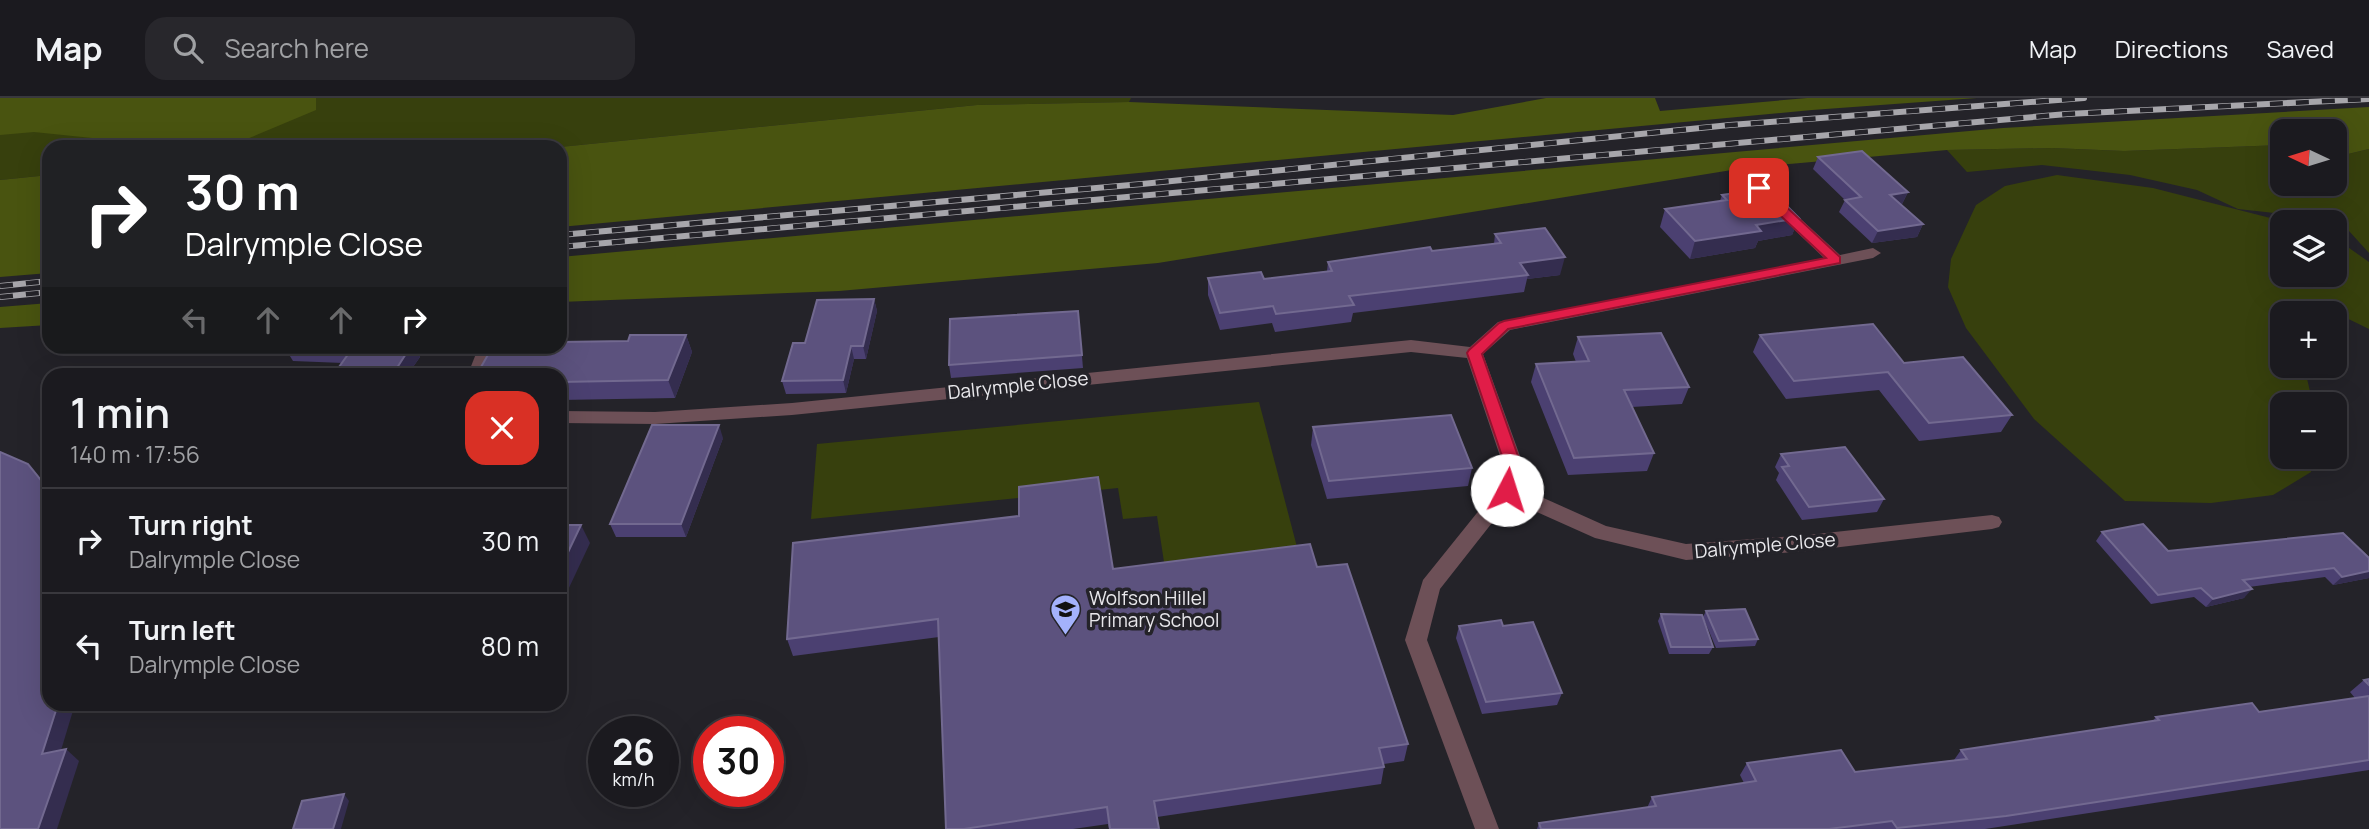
<!DOCTYPE html>
<html lang="en">
<head>
<meta charset="utf-8">
<style>
  body { margin:0; font-family:Manrope,sans-serif; background:#28272c; color:#f1f3f6; height:100vh; display:flex; flex-direction:column; font-size:26px; white-space:nowrap }
  * { box-sizing:border-box; margin:0 }
  p { font-size:23px; color:#a0a1a4 }
  .icon { flex:none; width:38px; height:38px; fill:none; stroke:currentColor; stroke-width:2; stroke-linecap:round; stroke-linejoin:round }
  .map { position:relative; flex:1; overflow:hidden }
  .panel { position:absolute; left:42px; top:270px; width:525px; height:343px; display:flex; flex-direction:column; background:#1b1a1f; border-radius:21px; box-shadow:0 7px 28px #0002,0 0 0 2px #39383d }
  .panel>* { flex:none }
  .banner { position:absolute; left:42px; top:42px; width:525px; height:214px; border-radius:21px; box-shadow:0 7px 28px #0002,0 0 0 2px #39383d; background:#202124; color:#fff; overflow:hidden }
  .needle { width:46px; rotate:274deg }
  .fabs { position:absolute; left:2270px; top:21px; display:grid; gap:14px }
  .fabs a { display:grid; place-items:center; width:77px; height:77px; border-radius:14px; background:#1b1a1f; box-shadow:0 7px 28px #0002,0 0 0 2px #39383d; font-size:35px }
  .speed { position:absolute; left:588px; top:618px; display:flex; gap:14px; font-size:35px; font-weight:700; text-align:center }
  .speed>* { display:grid; place-content:center; width:91px; height:91px; border-radius:50%; background:#1b1a1f; box-shadow:0 7px 28px #0002,0 0 0 2px #39383d; line-height:1 }
  .speed small { font-size:18px; font-weight:400 }
  .speed .limit { border:10px solid #d22; background:#fff; color:#111 }
  .pin { position:absolute; display:grid; place-items:center; width:60px; height:60px; color:#fff; margin:-30px; border-radius:14px; box-shadow:0 4px 10px #0006 }
  .me { position:absolute; width:77px; margin:-38px; rotate:5deg; stroke-linejoin:round; filter:drop-shadow(0 0 5px #0008) }
  .turn { display:flex; align-items:center; gap:24px; height:147px; padding:0 28px; font-size:32px }
  .turn .icon { width:91px; height:91px; stroke-width:2.5 }
  .turn b { display:block; font-size:49px; line-height:60px }
  .lanes { display:flex; align-items:center; height:66px; padding:0 28px; background:#0003; justify-content:center; gap:35px; direction:ltr }
  .lanes .off { opacity:.35 }
  .round { display:grid; place-items:center; flex:none; width:74px; height:74px; border-radius:21px; background:#28272c }
  .head { display:flex; align-items:center; justify-content:space-between; height:119px; padding:0 28px }
  h1 { font-size:42px; font-weight:600; line-height:52px }
  ul { padding:0; list-style:none }
  li { display:flex; align-items:center; gap:21px; height:105px; padding:0 28px; border-top:2px solid #39383d }
  li div { flex:1 }
  li b { display:block; font-size:26px }
  li em { font-style:normal }
  header { display:flex; align-items:center; gap:42px; box-sizing:border-box; height:98px; padding:0 35px; background:#1b1a1f; border-bottom:2px solid #39383d }
  header strong { font-size:33px }
  nav { display:flex; gap:38px; margin-inline-start:auto; font-size:24px }
  .search { width:490px; height:63px; background:#28272c; display:flex; align-items:center; gap:18px; box-sizing:border-box; padding:0 24px; border-radius:21px; color:#a0a1a4; font-size:26px }
  .map>svg:first-child { display:block }
  .green { fill:#37400d }
  .forest { fill:#495410 }
  .lines { fill:none; stroke-linecap:round; stroke-linejoin:round }
  .minor { fill:#6d5057; fill-rule:evenodd }
  .rail-casing { stroke:#a7a6ab; stroke-width:6 }
  .rail { stroke:#242329; stroke-width:4.5; stroke-dasharray:13; stroke-linecap:butt }
  .wall { fill:#4b4071 }
  .shaded-wall { fill:#342d4f }
  .building { fill:#5c527e; stroke:#726990; stroke-width:2 }
  .route { fill:#e11d48; stroke:#92132f; stroke-width:2 }
  .labels { text-anchor:middle; stroke-width:7; stroke-linejoin:round; paint-order:stroke }
  .street-label { font-size:19px; fill:#e9e8ec; stroke:#242329 }
  .poi-label { font-size:19px; fill:#e9e8ec; stroke:#242329; text-anchor:start }
</style>
</head>
<body>
<header>
<strong>Map</strong>
<div class="search"><svg class="icon" aria-label="search" viewBox="0 0 24 24"><circle cx="10" cy="10" r="6"/><path d="M15 15l6 6"/></svg>Search here</div>
<nav><a>Map</a><a>Directions</a><a>Saved</a></nav>
</header>
<div class="map">
<svg width="2369" height="731" viewBox="0 0 2369 731">
  <rect width="100%" height="100%" fill="#242329"/>
  <g class="green">
    <polygon points="0,0 1131,0 1129,4 977,7 560,49 49,49 49,77 0,82"/>
    <polygon points="2282,47 2282,86 2334,86 2335,53 2348,56 2369,51 2369,155 2339,122 2238,111 2197,92 2130,77 2042,67 1967,74 1947,52 2052,50 2124,53"/>
    <polygon points="2057,77 2153,90 2286,124 2282,124 2282,177 2334,177 2335,140 2369,164 2369,231 2332,213 2292,202 2293,215 2282,215 2282,268 2304,268 2313,306 2282,306 2282,359 2314,359 2311,374 2273,397 2211,405 2125,403 2034,321 1966,230 1948,189 1951,161 1976,107 2005,88"/>
    <polygon points="1259,304 1297,449 1164,464 1157,418 1123,421 1118,390 811,421 817,346"/>
  </g>
  <g class="forest">
    <polygon points="0,0 316,0 316,12 228,49 190,44 121,43 34,34 0,37"/>
    <polygon points="1546,0 1655,0 1660,13 1807,0 1977,0 1812,12 560,129 560,49 977,7 1129,4 1453,17"/>
    <polygon points="2369,9 2369,51 2348,56 2335,53 2334,33 2282,33 2282,47 2124,53 2052,50 1947,52 1744,70 1158,165 839,193 560,204 560,159 2003,30"/>
    <polygon points="49,77 49,175 0,179 0,82"/>
    <polygon points="49,205 49,227 0,230 0,209"/>
  </g>
  <g class="lines">
    <g class="minor">
      <polygon points="1759,85 1764,87 1840,157 1873,150 1881,155 1873,160 1510,232 1483,256 1520,358 1517,388 1606,428 1686,446 1807,437 1992,417 1999,419 2002,424 1999,429 1992,431 1807,453 1686,462 1595,440 1510,402 1440,491 1427,542 1499,731 1475,731 1405,542 1423,482 1497,390 1500,358 1467,260 1411,254 792,317 655,326 560,325 560,313 655,314 792,305 1411,242 1470,249 1498,224 1504,223 1824,160 1754,93 1751,90"/>
      <polygon points="479,248 497,248 486,276 468,276"/>
    </g>
    <defs>
      <g id="rail">
        <polyline points="560,137 1142,86 1730,27 2084,0"/>
        <polyline points="560,149 2067,16 2369,1"/>
        <polyline points="0,188 49,183"/>
        <polyline points="0,199 49,194"/>
      </g>
    </defs>
    <use href="#rail" class="rail-casing"/>
    <use href="#rail" class="rail"/>
  </g>
  <g class="wall">
    <polygon points="1818,59 1908,94 1902,106 1901,106 1923,126 1917,139 1872,145 1839,114 1845,102 1813,71"/>
    <polygon points="1722,97 1799,120 1792,137 1758,143 1755,150 1690,161 1660,129 1665,111 1720,103"/>
    <polygon points="1495,136 1560,177 1527,181 1524,194 1353,215 1351,224 1275,234 1272,225 1220,232 1208,197 1208,180 1264,181 1327,173 1328,164 1494,146"/>
    <polygon points="874,201 877,213 866,261 854,261 846,295 786,296 782,283 805,245"/>
    <polygon points="1078,213 1083,270 951,280 949,267"/>
    <polygon points="686,237 692,254 675,300 560,302 560,276"/>
    <polygon points="1760,237 1904,265 2012,317 2001,334 1919,343 1879,292 1786,301 1753,254"/>
    <polygon points="1578,239 1689,289 1682,306 1632,309 1654,355 1647,373 1568,377 1531,284 1536,266 1576,264 1573,256"/>
    <polygon points="286,248 414,248 420,259 408,276 334,276 343,265 293,263 285,250"/>
    <polygon points="1313,329 1472,370 1468,388 1327,401 1311,347"/>
    <polygon points="723,340 686,439 616,439 610,426"/>
    <polygon points="1781,356 1884,401 1877,414 1802,422 1776,382 1779,375 1775,369"/>
    <polygon points="2102,434 2168,453 2369,460 2369,480 2333,487 2325,479 2249,489 2244,500 2206,509 2194,499 2151,506 2096,443"/>
    <polygon points="1317,469 1408,646 1404,663 1384,666 1384,669 1381,686 1157,719 1159,731 1109,731 1108,726 1073,731 946,731 939,539 793,558 787,541 1113,471"/>
    <polygon points="1706,513 1758,541 1755,548 1716,550 1703,519"/>
    <polygon points="1661,516 1713,549 1709,556 1669,556 1658,523"/>
    <polygon points="1459,528 1503,528 1562,595 1557,607 1482,616 1456,540"/>
    <polygon points="2369,581 2369,672 1985,731 1537,731 1539,725 1647,710 1652,699 1744,685 1740,677 1747,665 1855,674 1954,662 1961,652 2152,624 2156,619 2259,614 2355,600 2350,594 2364,582"/>
  </g>
  <g class="shaded-wall">
    <polygon points="1908,94 1902,106 1884,109 1890,97"/>
    <polygon points="1799,120 1792,137 1758,143 1755,150 1690,161 1695,143 1756,127"/>
    <polygon points="1923,126 1917,139 1872,145 1878,133"/>
    <polygon points="1565,159 1560,177 1527,181 1528,177 1520,165"/>
    <polygon points="874,201 877,213 866,261 863,248"/>
    <polygon points="686,237 692,254 675,300 668,282"/>
    <polygon points="344,248 362,248 349,265 342,252"/>
    <polygon points="411,248 414,248 420,259 408,276 393,276"/>
    <polygon points="851,248 854,261 846,295 843,282"/>
    <polygon points="719,327 723,340 686,439 681,426"/>
    <polygon points="581,427 590,445 560,509 560,471"/>
    <polygon points="2369,473 2369,480 2333,487 2342,479"/>
    <polygon points="2252,491 2244,500 2206,509 2213,501"/>
    <polygon points="58,606 75,606 56,669 42,656"/>
    <polygon points="66,651 79,663 57,731 38,731"/>
    <polygon points="344,696 349,703 341,731 333,731"/>
  </g>
  <g class="building">
    <polygon points="1862,53 1908,94 1890,97 1923,126 1878,133 1845,102 1861,99 1818,59"/>
    <polygon points="1769,90 1799,120 1756,127 1761,133 1695,143 1665,111 1727,102 1722,97"/>
    <polygon points="1545,130 1565,159 1520,165 1528,177 1349,198 1354,207 1276,216 1273,208 1220,215 1208,180 1261,174 1264,181 1332,173 1328,164 1430,149 1432,153 1501,145 1495,136"/>
    <polygon points="874,201 863,248 851,248 843,282 782,283 793,245 805,245 817,202"/>
    <polygon points="1078,213 1082,257 949,267 950,221"/>
    <polygon points="1873,226 1904,265 1963,259 2012,317 1929,325 1888,274 1794,283 1760,237"/>
    <polygon points="1661,235 1689,289 1624,292 1654,355 1574,360 1536,266 1589,263 1578,239"/>
    <polygon points="630,237 686,237 668,282 560,284 560,276 477,276 493,248 560,248 560,244 628,243"/>
    <polygon points="286,248 344,248 342,252 285,250"/>
    <polygon points="354,248 411,248 393,276 334,276"/>
    <polygon points="1451,317 1472,370 1329,383 1313,329"/>
    <polygon points="652,327 719,327 681,426 610,426"/>
    <polygon points="1845,349 1884,401 1809,409 1782,369 1789,368 1781,356"/>
    <polygon points="0,354 28,366 49,392 49,606 58,606 42,656 66,651 38,731 0,731"/>
    <polygon points="1098,379 1113,471 1310,446 1317,469 1347,466 1408,646 1379,650 1384,669 1154,703 1159,731 1110,731 1107,709 964,731 946,731 938,521 787,541 793,445 1019,418 1019,389"/>
    <polygon points="2143,426 2168,453 2343,435 2369,460 2369,473 2342,479 2334,470 2243,482 2252,491 2213,501 2201,490 2158,497 2102,434"/>
    <polygon points="560,427 581,427 560,471"/>
    <polygon points="1745,511 1758,541 1719,543 1706,513"/>
    <polygon points="1661,516 1702,517 1713,549 1671,549"/>
    <polygon points="1501,522 1503,528 1533,524 1562,595 1486,604 1459,528"/>
    <polygon points="2369,581 2369,587 2364,582"/>
    <polygon points="2369,598 2369,662 2006,718 1897,730 1892,723 1829,731 1541,731 1539,725 1656,708 1652,699 1756,683 1747,665 1841,652 1855,674 1967,661 1961,652 2159,622 2156,619 2252,605 2259,614"/>
    <polygon points="344,696 333,731 293,731 302,703"/>
  </g>
  <polygon class="route" points="1759,86 1763,87 1840,159 1840,165 1508,231 1482,256 1518,358 1515,392 1512,396 1501,396 1499,392 1502,358 1467,255 1469,252 1499,225 1504,223 1826,160 1754,93 1752,90"/>
  <defs>
    <symbol id="school-pin" viewBox="-11 -11 22 30"><path d="M0 17L-7.5 6A9.5 9.5 0 1 1 7.5 6Z" fill="#a4b2fc" stroke="#242329"/><path d="M0-5L7-2L0 1L-7-2ZM-4 1L0 2.5L4 1V4Q0 6-4 4Z" fill="#111"/></symbol>
  </defs>
  <g fill-rule="evenodd">
    <use href="#school-pin" x="1048" y="494" width="35" height="47"/>
  </g>
  <g class="labels">
    <g class="street-label">
      <text transform="translate(1018 287) rotate(-6)" y="7">Dalrymple Close</text>
      <text transform="translate(1765 447) rotate(-5)" y="7">Dalrymple Close</text>
    </g>
    <g class="poi-label">
      <text x="1089" y="507">Wolfson Hillel<tspan x="1089" dy="22">Primary School</tspan></text>
    </g>
  </g>
</svg>
<div class="fabs">
<a><svg class="needle" viewBox="-14 -14 28 28"><path d="M0-13l5 13h-10z" fill="#e53935"/><path d="M0 13l5-13h-10z" fill="#a0a1a4"/></svg></a>
<a><svg class="icon" aria-label="layers" viewBox="0 0 24 24"><path d="M12 4l9 5-9 5-9-5zM3 14l9 5 9-5"/></svg></a>
<a>+</a>
<a>−</a>
</div>
<div class="speed"><div>26<small>km/h</small></div><div class="limit">30</div></div>
<div class="pin" style="left:1759px;top:90px;background:#d93025"><svg class="icon" aria-label="arrive" viewBox="0 0 24 24"><path d="M6 21V4h12l-3 4 3 4H6"/></svg></div>
<svg class="me" style="left:1507px;top:392px" viewBox="-20 -20 40 40"><circle r="19" fill="#fff"/><path d="M0-13L10 11 0 6-10 11z" fill="#e11d48"/></svg>
<div class="banner">
<div class="turn"><svg class="icon" aria-label="right" viewBox="0 0 24 24"><path d="M7 20v-9h11M14 6l5 5-5 5"/></svg><div><b>30 m</b>Dalrymple Close</div></div>
<div class="lanes"><svg class="icon off" aria-label="left" viewBox="0 0 24 24"><path d="M17 20v-9H6M10 6l-5 5 5 5"/></svg><svg class="icon off" aria-label="ahead" viewBox="0 0 24 24"><path d="M12 20V5M6 11l6-6 6 6"/></svg><svg class="icon off" aria-label="ahead" viewBox="0 0 24 24"><path d="M12 20V5M6 11l6-6 6 6"/></svg><svg class="icon" aria-label="right" viewBox="0 0 24 24"><path d="M7 20v-9h11M14 6l5 5-5 5"/></svg></div>
</div>
<section class="panel">
<div class="head"><div><h1>1 min</h1><p>140 m · 17:56</p></div><a class="round" style="background:#d93025;color:#fff"><svg class="icon" aria-label="close" viewBox="0 0 24 24"><path d="M6 6l12 12M18 6L6 18"/></svg></a></div>
<ul>
<li><svg class="icon" aria-label="right" viewBox="0 0 24 24"><path d="M7 20v-9h11M14 6l5 5-5 5"/></svg><div><b>Turn right</b><p>Dalrymple Close</p></div><em>30 m</em></li>
<li><svg class="icon" aria-label="left" viewBox="0 0 24 24"><path d="M17 20v-9H6M10 6l-5 5 5 5"/></svg><div><b>Turn left</b><p>Dalrymple Close</p></div><em>80 m</em></li>
</ul>
</section>
</div>
</body>
</html>
